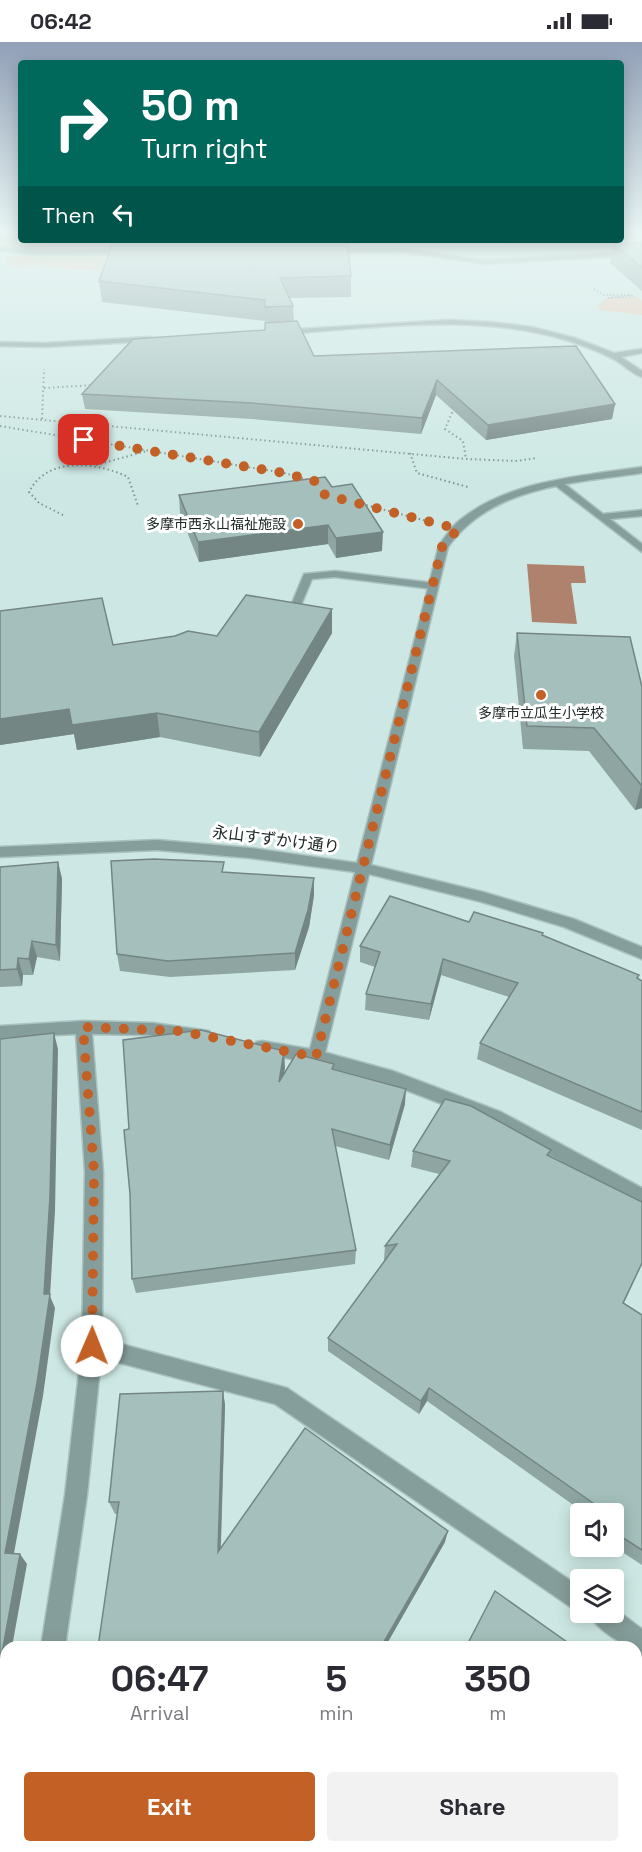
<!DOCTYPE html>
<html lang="en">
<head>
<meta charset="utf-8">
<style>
  body { margin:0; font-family:"Space Grotesk","Noto Sans JP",sans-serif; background:#f2f2f3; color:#2b2b33; height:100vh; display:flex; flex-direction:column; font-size:22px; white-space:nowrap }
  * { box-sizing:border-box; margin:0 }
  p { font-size:20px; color:#7c7c81 }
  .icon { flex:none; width:33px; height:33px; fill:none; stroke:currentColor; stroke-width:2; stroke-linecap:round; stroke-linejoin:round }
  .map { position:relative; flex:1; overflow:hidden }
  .sheet { position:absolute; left:0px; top:1599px; width:642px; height:212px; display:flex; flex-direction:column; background:#fff; border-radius:18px 18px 0 0; box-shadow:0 3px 15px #0003 }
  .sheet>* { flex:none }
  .hud { position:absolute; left:18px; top:18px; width:606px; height:183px; border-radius:6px; box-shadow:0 3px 15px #0003; background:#00695c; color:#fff; overflow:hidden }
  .fabs { position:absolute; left:570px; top:1461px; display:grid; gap:12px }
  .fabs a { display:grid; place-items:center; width:54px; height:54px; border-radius:6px; background:#fff; box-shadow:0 3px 15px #0003; font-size:30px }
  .pin { position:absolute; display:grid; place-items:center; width:51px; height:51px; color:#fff; margin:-26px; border-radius:12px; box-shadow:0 3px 9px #0006 }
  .me { position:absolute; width:66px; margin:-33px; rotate:1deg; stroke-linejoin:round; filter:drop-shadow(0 0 4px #0008) }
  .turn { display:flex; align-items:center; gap:21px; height:126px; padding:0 24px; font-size:27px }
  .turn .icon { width:78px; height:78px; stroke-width:2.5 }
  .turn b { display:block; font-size:42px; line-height:51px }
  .then { display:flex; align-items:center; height:57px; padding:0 24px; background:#0003; gap:12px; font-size:22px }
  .eta { display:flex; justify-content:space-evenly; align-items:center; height:102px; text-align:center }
  .eta b { font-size:36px; font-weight:700; line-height:42px }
  .button { display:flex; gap:12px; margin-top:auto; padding:12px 24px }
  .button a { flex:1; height:69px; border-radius:6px; background:#c36025; color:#fff; font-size:24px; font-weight:700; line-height:69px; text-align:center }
  .button a+a { background:#f2f2f3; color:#2b2b33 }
  .status { display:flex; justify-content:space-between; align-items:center; height:42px; padding:0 30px; background:#fff; direction:ltr }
  .status svg { height:16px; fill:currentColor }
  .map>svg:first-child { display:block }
  .green { fill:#ebc4b0 }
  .water { fill:#ae826d }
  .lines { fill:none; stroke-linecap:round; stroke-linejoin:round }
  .service-casing { stroke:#aac2bf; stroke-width:3 }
  .minor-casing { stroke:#aac2bf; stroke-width:3 }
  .tertiary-casing { stroke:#aac2bf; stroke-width:3 }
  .path-far1 { stroke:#7e928f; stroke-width:1.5; stroke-dasharray:1.5 2; stroke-linecap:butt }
  .path { stroke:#7e928f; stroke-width:2; stroke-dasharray:1.5 3; stroke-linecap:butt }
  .service { fill:#869e9b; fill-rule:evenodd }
  .minor { fill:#869e9b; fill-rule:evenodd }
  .tertiary { fill:#869e9b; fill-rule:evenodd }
  .wall { fill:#8ea5a2 }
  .shaded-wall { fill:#748684 }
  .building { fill:#a5c0bc; stroke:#748684; stroke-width:1.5 }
  .route { stroke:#c36025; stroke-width:10; stroke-dasharray:0 18 }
  .poi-dot { fill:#c36025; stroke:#fff; stroke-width:2 }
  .labels { text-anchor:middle; stroke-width:6; stroke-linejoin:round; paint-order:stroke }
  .far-poi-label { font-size:14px; fill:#202a29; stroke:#fff; text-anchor:end }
  .street-label { font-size:16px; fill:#202a29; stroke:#fff }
</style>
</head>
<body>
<div class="status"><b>06:42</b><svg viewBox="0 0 49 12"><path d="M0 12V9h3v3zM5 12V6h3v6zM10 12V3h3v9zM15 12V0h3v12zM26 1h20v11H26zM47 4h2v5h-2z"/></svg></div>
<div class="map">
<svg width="642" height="1810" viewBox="0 0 642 1810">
  <rect width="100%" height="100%" fill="#cde8e4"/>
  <g class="green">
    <polygon points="0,188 21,188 21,198 115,198 113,207 41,208 0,203"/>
    <polygon points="11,214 105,215 101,229 27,224 20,227 9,223 5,216"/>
    <polygon points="637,255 642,259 642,273 600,268 598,264 606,257"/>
  </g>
  <polygon class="water" points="527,522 584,524 586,541 571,541 577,582 532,580"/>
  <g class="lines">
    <defs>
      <g id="service">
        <polygon points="556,440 562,440 603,472 642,468 642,474 610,477 642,502 642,510 556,444"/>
        <polygon points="335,529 433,541 438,544 433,547 335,535 312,537 301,563 293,563 292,561 304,532"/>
      </g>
      <g id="minor">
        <polygon points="0,205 37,209 130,208 133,210 130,212 37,213 0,209"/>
        <polygon points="402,206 484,218 642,209 642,213 484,222 402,210 328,211 325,209 328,207"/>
        <polygon points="83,979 153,981 209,989 211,993 209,997 203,999 153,993 92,992 103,1130 102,1297 287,1346 580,1545 580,1569 572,1566 275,1362 101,1316 87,1453 65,1605 41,1605 65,1453 82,1304 85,1130 76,992 0,996 0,984"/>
        <polygon points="262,999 316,1008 393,1029 501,1070 642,1146 642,1163 489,1080 390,1042 316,1022 256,1010 254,1005 256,1000"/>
        <path d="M614 1566 642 1587V1614L636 1611V1605C622 1605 593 1584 588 1570H614Z"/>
        <polygon points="10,1804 36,1804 35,1810 9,1810"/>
      </g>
      <g id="tertiary">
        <path d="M449 278 491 280 532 285 575 296 614 311 642 307V311L621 315 642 329V335C632 332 624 323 615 318 601 310 584 304 569 299 477 270 376 286 282 292L278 290 282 288Z"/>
        <polygon points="150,295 154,297 153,299 44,305 0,304 0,300 44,301"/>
        <path d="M642 425V431C574 441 491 444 448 505L371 823 483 850 574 877 642 905V917L564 885 482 860 369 832 324 1015 322 1020 316 1022 310 1020 308 1015 355 830 250 816 157 808 0 815V805L157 798 250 806 357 821 439 503C446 494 452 484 460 478 510 438 582 434 642 425Z"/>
      </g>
    </defs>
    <use href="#service" class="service-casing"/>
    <use href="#minor" class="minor-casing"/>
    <use href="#tertiary" class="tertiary-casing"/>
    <polyline class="path-far1" points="594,247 604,253 632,253 607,256 634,255"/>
    <g class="path">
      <polyline points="44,346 95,343"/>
      <polyline points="454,366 445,387 463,399 466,417"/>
      <polyline points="0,374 466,417 516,419 537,416"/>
      <polyline points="42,377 44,327"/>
      <polyline points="0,384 284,431 309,438"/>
      <polyline points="410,411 417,431 468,445"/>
      <polyline points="96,423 147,409"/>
      <polyline points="362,462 427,479"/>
      <path d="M63 473 39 461 29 450C47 414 97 420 128 435L138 464"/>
    </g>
    <use href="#service" class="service"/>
    <use href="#minor" class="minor"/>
    <use href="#tertiary" class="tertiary"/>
  </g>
  <g class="wall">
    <polygon points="642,201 642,249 610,221 613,202"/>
    <polygon points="351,234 351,255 290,256 293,264 294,279 314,314 615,362 612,377 486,398 436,353 421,392 252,377 85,367 82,352 265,288 265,279 102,260 99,239"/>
    <polygon points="332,445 382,509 336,516 328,502 199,520 180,472 179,453"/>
    <polygon points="0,569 113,603 217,594 332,591 260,715 160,695 77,708 74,692 0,703"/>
    <polygon points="517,591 642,645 642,766 635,768 589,709 523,707 514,614"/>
    <polygon points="58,820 62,837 60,919 37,915 33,933 23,933 22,944 0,945 0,825"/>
    <polygon points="225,830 314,853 309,885 295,928 170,935 120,929 117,912"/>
    <polygon points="469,880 543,894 642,939 642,1088 477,1017 480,1001 509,955 441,933 429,978 365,968 366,952 375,925 360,920 360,904"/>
    <polygon points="334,1022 334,1028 405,1062 389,1118 335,1104 356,1208 355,1222 136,1251 132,1237 129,1087 285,1025 284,1033"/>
    <polygon points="551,1108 549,1114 642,1222 624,1261 642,1273 642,1523 613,1504 614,1472 586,1472 427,1359 419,1372 328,1309 328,1296 385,1218 384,1218 385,1204 439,1132 411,1125 413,1109"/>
    <polygon points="223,1349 225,1363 221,1505 445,1500 385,1605 117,1472 115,1472 109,1460"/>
    <polygon points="576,1804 636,1804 642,1810 573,1810"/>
  </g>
  <g class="shaded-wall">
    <polygon points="437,338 436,353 421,392 422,376"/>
    <polygon points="615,362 612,377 486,398 488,383"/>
    <polygon points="328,483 328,502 199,520 198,500"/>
    <polygon points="383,490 382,509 336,516 336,496"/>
    <polygon points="332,567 332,591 260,715 259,690"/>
    <polygon points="69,667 157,671 160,695 77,708 74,692 0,703 0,677"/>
    <polygon points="641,744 642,744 642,766 635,768"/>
    <polygon points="58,820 62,837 60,919 56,903"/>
    <polygon points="314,836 314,853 309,885 295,928 295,911"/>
    <polygon points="32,899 37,915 33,933 29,917"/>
    <polygon points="18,916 23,933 22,944 17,927"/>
    <polygon points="443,917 441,933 429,978 431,962"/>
    <polygon points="54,991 58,1007 55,1169 50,1254 55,1266 43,1354 12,1522 5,1511 44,1252"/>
    <polygon points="284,1009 285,1025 280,1056 279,1040"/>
    <polygon points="406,1047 405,1062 389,1118 390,1103"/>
    <polygon points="429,1346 427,1359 419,1372 421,1359"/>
    <polygon points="223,1349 225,1363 220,1521 218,1510"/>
    <polygon points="448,1489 445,1500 385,1605 381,1605"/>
    <polygon points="20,1512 27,1522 12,1605 6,1605 6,1641 0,1675 0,1622"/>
    <polygon points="212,1804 216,1804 215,1810 212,1810"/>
  </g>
  <g class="building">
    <polygon points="114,198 347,198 351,234 280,236 293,264 265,265 265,258 99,239"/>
    <polygon points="642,201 642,226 613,202"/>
    <polygon points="297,279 314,314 576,304 615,362 488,383 437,338 422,376 251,361 82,352 133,297 265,288 265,281"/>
    <polygon points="325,435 332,445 352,442 383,490 336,496 328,483 198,500 179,453"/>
    <polygon points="246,553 332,567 259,690 157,671 72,683 69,667 0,677 0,569 102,556 113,603 175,594 188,589 217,594"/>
    <polygon points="517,591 630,595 642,645 642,744 594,686 527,684"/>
    <polygon points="154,817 224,820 222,830 314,836 308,868 295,911 168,919 117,912 111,819"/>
    <polygon points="58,820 56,903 32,899 29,917 18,916 17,927 0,928 0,825"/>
    <polygon points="390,854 469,880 474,870 543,891 542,893 639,933 637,936 642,939 642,1070 480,1001 518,941 443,917 431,962 366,952 380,910 360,904"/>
    <polygon points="201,988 284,1009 279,1040 296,1012 334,1022 332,1027 406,1047 390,1103 332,1087 356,1208 132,1237 130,1152 124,1088 129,1087 123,998"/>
    <polygon points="54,991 50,1154 44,1252 50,1252 37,1341 5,1511 20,1512 0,1622 0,997"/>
    <polygon points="445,1057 471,1064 551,1108 547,1113 642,1160 642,1221 623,1261 642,1273 642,1508 614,1490 614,1472 598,1472 600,1466 429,1346 421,1359 328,1296 397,1202 385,1204 450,1119 413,1109"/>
    <polygon points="223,1349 218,1510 305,1386 448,1489 381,1605 98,1605 119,1460 109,1460 120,1352"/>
    <polygon points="495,1549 574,1605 466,1605"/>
    <polygon points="636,1649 642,1653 642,1810 578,1810 581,1804 636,1804"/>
    <polygon points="57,1804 212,1804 212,1810 56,1810"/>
    <polygon points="362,1804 498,1804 495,1810 359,1810"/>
  </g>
  <linearGradient id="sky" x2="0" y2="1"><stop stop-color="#91a0b7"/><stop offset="0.43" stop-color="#e8f5f3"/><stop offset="1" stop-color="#e8f5f3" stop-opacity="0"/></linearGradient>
  <rect width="642" height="442" fill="url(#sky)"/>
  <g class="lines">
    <polyline class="route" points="84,398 284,431 318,440 325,453 458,487 442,505 316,1015 179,989 83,985 94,1130 92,1304"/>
  </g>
  <g class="poi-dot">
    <circle cx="298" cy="482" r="6"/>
    <circle cx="541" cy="653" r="6"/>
  </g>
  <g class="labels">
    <g class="far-poi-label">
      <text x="286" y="487">多摩市西永山福祉施設</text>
      <text x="541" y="676" text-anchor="middle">多摩市立瓜生小学校</text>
    </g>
    <g class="street-label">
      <text transform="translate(276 797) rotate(7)" y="6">永山すずかけ通り</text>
    </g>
  </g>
</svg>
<div class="fabs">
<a><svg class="icon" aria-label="sound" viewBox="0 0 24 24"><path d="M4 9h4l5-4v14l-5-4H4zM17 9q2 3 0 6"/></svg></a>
<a><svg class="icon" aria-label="layers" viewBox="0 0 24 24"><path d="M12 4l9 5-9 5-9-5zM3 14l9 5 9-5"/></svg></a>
</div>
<div class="pin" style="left:84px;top:398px;background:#d93025"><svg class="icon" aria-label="arrive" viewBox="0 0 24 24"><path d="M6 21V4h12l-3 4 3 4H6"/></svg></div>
<svg class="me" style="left:92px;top:1304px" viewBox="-20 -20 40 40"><circle r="19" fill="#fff"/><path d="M0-13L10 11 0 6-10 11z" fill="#c36025"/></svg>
<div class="hud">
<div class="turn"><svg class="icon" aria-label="right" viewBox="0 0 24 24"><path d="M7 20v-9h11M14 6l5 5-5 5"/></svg><div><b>50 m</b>Turn right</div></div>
<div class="then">Then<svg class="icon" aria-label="left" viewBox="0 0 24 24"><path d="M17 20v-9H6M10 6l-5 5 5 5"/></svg></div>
</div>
<section class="sheet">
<div class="eta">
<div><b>06:47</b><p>Arrival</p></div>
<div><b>5</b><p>min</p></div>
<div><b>350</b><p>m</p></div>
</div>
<div class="button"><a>Exit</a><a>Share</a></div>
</section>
</div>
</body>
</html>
